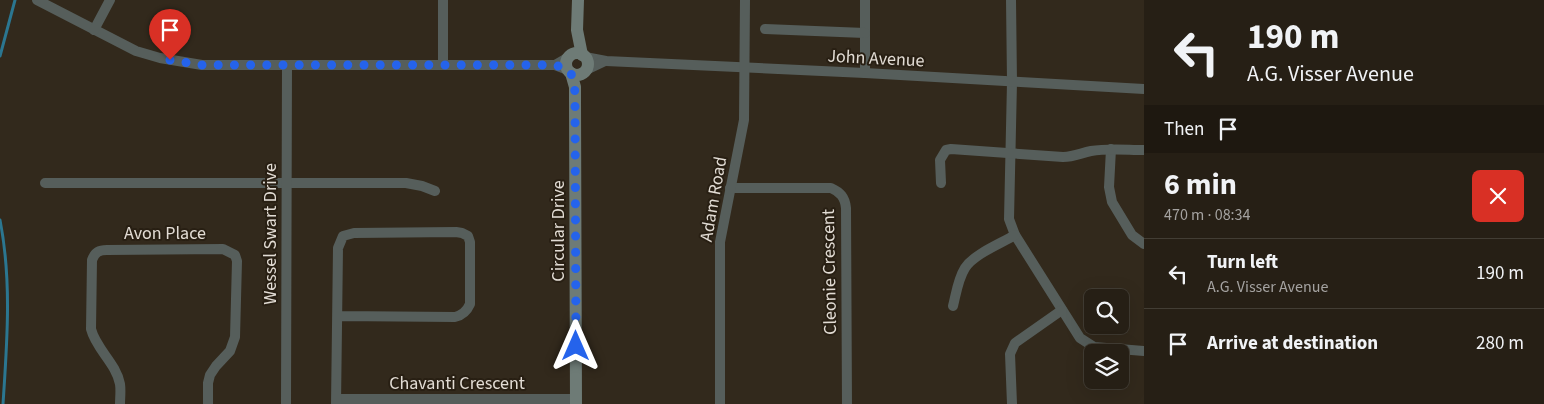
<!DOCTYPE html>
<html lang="en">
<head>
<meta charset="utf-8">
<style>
  body { margin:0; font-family:"Source Sans 3",sans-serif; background:#2e271e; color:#f1f3f6; height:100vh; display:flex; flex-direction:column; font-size:19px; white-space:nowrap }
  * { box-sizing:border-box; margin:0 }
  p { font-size:16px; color:#a4a2a0 }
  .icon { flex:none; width:28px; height:28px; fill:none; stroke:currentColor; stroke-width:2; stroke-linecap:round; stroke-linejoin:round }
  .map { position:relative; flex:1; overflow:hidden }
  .panel { display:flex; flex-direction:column; background:#261f15; width:400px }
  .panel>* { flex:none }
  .top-card { background:#261f15; color:#f1f3f6; overflow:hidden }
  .buttons { position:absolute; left:1084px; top:289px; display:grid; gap:10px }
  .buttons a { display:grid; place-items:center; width:45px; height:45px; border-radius:8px; background:#261f15; box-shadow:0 5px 20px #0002,0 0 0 1px #423d34; font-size:25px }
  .pin { position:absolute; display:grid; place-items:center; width:42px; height:42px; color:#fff; margin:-51px -21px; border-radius:50% 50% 50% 0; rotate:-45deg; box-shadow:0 0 5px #0007 }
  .pin .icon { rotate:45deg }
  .me { position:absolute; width:55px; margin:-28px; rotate:0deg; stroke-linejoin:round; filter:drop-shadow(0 0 4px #0008) }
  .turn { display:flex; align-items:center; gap:18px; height:105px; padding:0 20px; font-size:22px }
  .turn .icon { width:65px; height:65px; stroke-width:2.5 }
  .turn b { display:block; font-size:35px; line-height:42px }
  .then { display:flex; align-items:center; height:48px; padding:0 20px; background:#0003; gap:10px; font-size:19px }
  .round { display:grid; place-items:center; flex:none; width:52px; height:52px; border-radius:8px; background:#2e271e }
  .summary { display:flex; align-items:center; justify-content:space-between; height:85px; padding:0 20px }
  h1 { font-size:30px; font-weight:700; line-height:38px }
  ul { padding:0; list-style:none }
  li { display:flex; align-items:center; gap:15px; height:70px; padding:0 20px; border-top:1px solid #423d34 }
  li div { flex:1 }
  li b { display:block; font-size:19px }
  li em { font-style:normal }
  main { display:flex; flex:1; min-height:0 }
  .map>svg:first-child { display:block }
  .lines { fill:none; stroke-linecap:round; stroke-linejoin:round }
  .stream { stroke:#2b7690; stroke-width:3 }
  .street { stroke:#565e5b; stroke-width:10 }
  .secondary { stroke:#6e7b76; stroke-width:12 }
  .route { stroke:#2563eb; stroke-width:9; stroke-dasharray:0 16.2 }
  .labels { text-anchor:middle; stroke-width:4; stroke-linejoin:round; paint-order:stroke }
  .street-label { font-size:18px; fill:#e2dcd4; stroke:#281f13 }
</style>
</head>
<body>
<main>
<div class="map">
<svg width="1144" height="404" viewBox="0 0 1144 404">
  <rect width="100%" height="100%" fill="#32291c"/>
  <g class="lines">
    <g class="stream">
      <polyline points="0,56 15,0"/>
      <path d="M0 220C12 281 7 343 3 404"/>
    </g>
    <g class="street">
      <polyline points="37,0 136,51 160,58 202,65 555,65 568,70"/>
      <polyline points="443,0 443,64"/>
      <polyline points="865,0 865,73"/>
      <polyline points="1011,0 1012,82 1009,219 1015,235 1080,338 1094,347 1144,351"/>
      <polyline points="765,29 865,33"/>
      <polyline points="94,30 110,0"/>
      <polyline points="585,57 606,61 865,73 1144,89"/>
      <polyline points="555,65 567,58"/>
      <polyline points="586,70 605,61"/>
      <polyline points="1111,149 1109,187 1112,202 1132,235 1144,244"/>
      <polyline points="45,183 406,183 422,186 435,191"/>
      <path d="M941 183 940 160 946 150 951 149 1063 157C1074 157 1081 153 1091 151 1108 148 1127 150 1144 150"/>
      <path d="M730 188H831C840 192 845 197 846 208L847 404"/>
      <path d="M953 306C956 294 958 279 965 268 974 254 1000 244 1015 235"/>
      <polyline points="337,399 576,399"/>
      <path d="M120 404C120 398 121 391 120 384 116 363 96 349 91 329L92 260C95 252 99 250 107 250L223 249 235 255 237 261 235 337 230 351 216 366 210 375 208 383V404"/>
      <polyline points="286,404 287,65"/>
      <path d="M336 404 338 248 343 236 354 233 456 232 462 233 468 236 470 242V304C467 311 463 315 455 317L338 316"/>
      <polyline points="720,404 720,242 744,120 745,0"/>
      <polyline points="1012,404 1010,354 1015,343 1062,310"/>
    </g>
    <g class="secondary">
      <polyline points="578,0 577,30 582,55"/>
      <circle cx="577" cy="64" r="11"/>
      <polyline points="571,73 575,87 575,101 576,404"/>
    </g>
  </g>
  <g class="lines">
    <path class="route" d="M170 60 202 65H555C560 67 567 68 570 72 575 80 575 92 575 101L576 346"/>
  </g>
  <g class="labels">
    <g class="street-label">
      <text transform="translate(876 58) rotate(3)" y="6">John Avenue</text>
      <text transform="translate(713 199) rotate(-80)" y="6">Adam Road</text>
      <text transform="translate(558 231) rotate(-90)" y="6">Circular Drive</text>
      <text x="165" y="239">Avon Place</text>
      <text transform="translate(270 234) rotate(-90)" y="6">Wessel Swart Drive</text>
      <text transform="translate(829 272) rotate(-91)" y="6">Cleonie Crescent</text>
      <text x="457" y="389">Chavanti Crescent</text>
    </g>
  </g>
</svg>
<div class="buttons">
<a><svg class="icon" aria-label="search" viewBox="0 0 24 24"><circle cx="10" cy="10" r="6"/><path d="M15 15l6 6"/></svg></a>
<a><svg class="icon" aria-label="layers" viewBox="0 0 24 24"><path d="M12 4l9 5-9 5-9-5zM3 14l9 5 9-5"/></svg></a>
</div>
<div class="pin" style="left:170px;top:60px;background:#d93025"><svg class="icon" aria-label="arrive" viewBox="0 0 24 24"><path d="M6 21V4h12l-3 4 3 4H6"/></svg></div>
<svg class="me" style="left:576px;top:346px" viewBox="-20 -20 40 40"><path d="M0-17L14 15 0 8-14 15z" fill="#2563eb" stroke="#fff" stroke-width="4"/></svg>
</div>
<section class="panel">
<div class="top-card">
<div class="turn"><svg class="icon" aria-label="left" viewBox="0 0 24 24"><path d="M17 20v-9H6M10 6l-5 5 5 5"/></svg><div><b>190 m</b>A.G. Visser Avenue</div></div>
<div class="then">Then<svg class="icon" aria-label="arrive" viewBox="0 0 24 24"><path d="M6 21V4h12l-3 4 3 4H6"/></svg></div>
</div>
<div class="summary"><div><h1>6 min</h1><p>470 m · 08:34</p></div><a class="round" style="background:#d93025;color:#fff"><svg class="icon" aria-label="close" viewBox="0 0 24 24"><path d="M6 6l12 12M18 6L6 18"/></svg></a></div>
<ul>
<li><svg class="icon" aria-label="left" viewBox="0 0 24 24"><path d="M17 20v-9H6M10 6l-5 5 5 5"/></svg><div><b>Turn left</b><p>A.G. Visser Avenue</p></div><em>190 m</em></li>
<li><svg class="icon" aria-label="arrive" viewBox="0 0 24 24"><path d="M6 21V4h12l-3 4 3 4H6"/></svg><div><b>Arrive at destination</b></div><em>280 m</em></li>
</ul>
</section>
</main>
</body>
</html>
